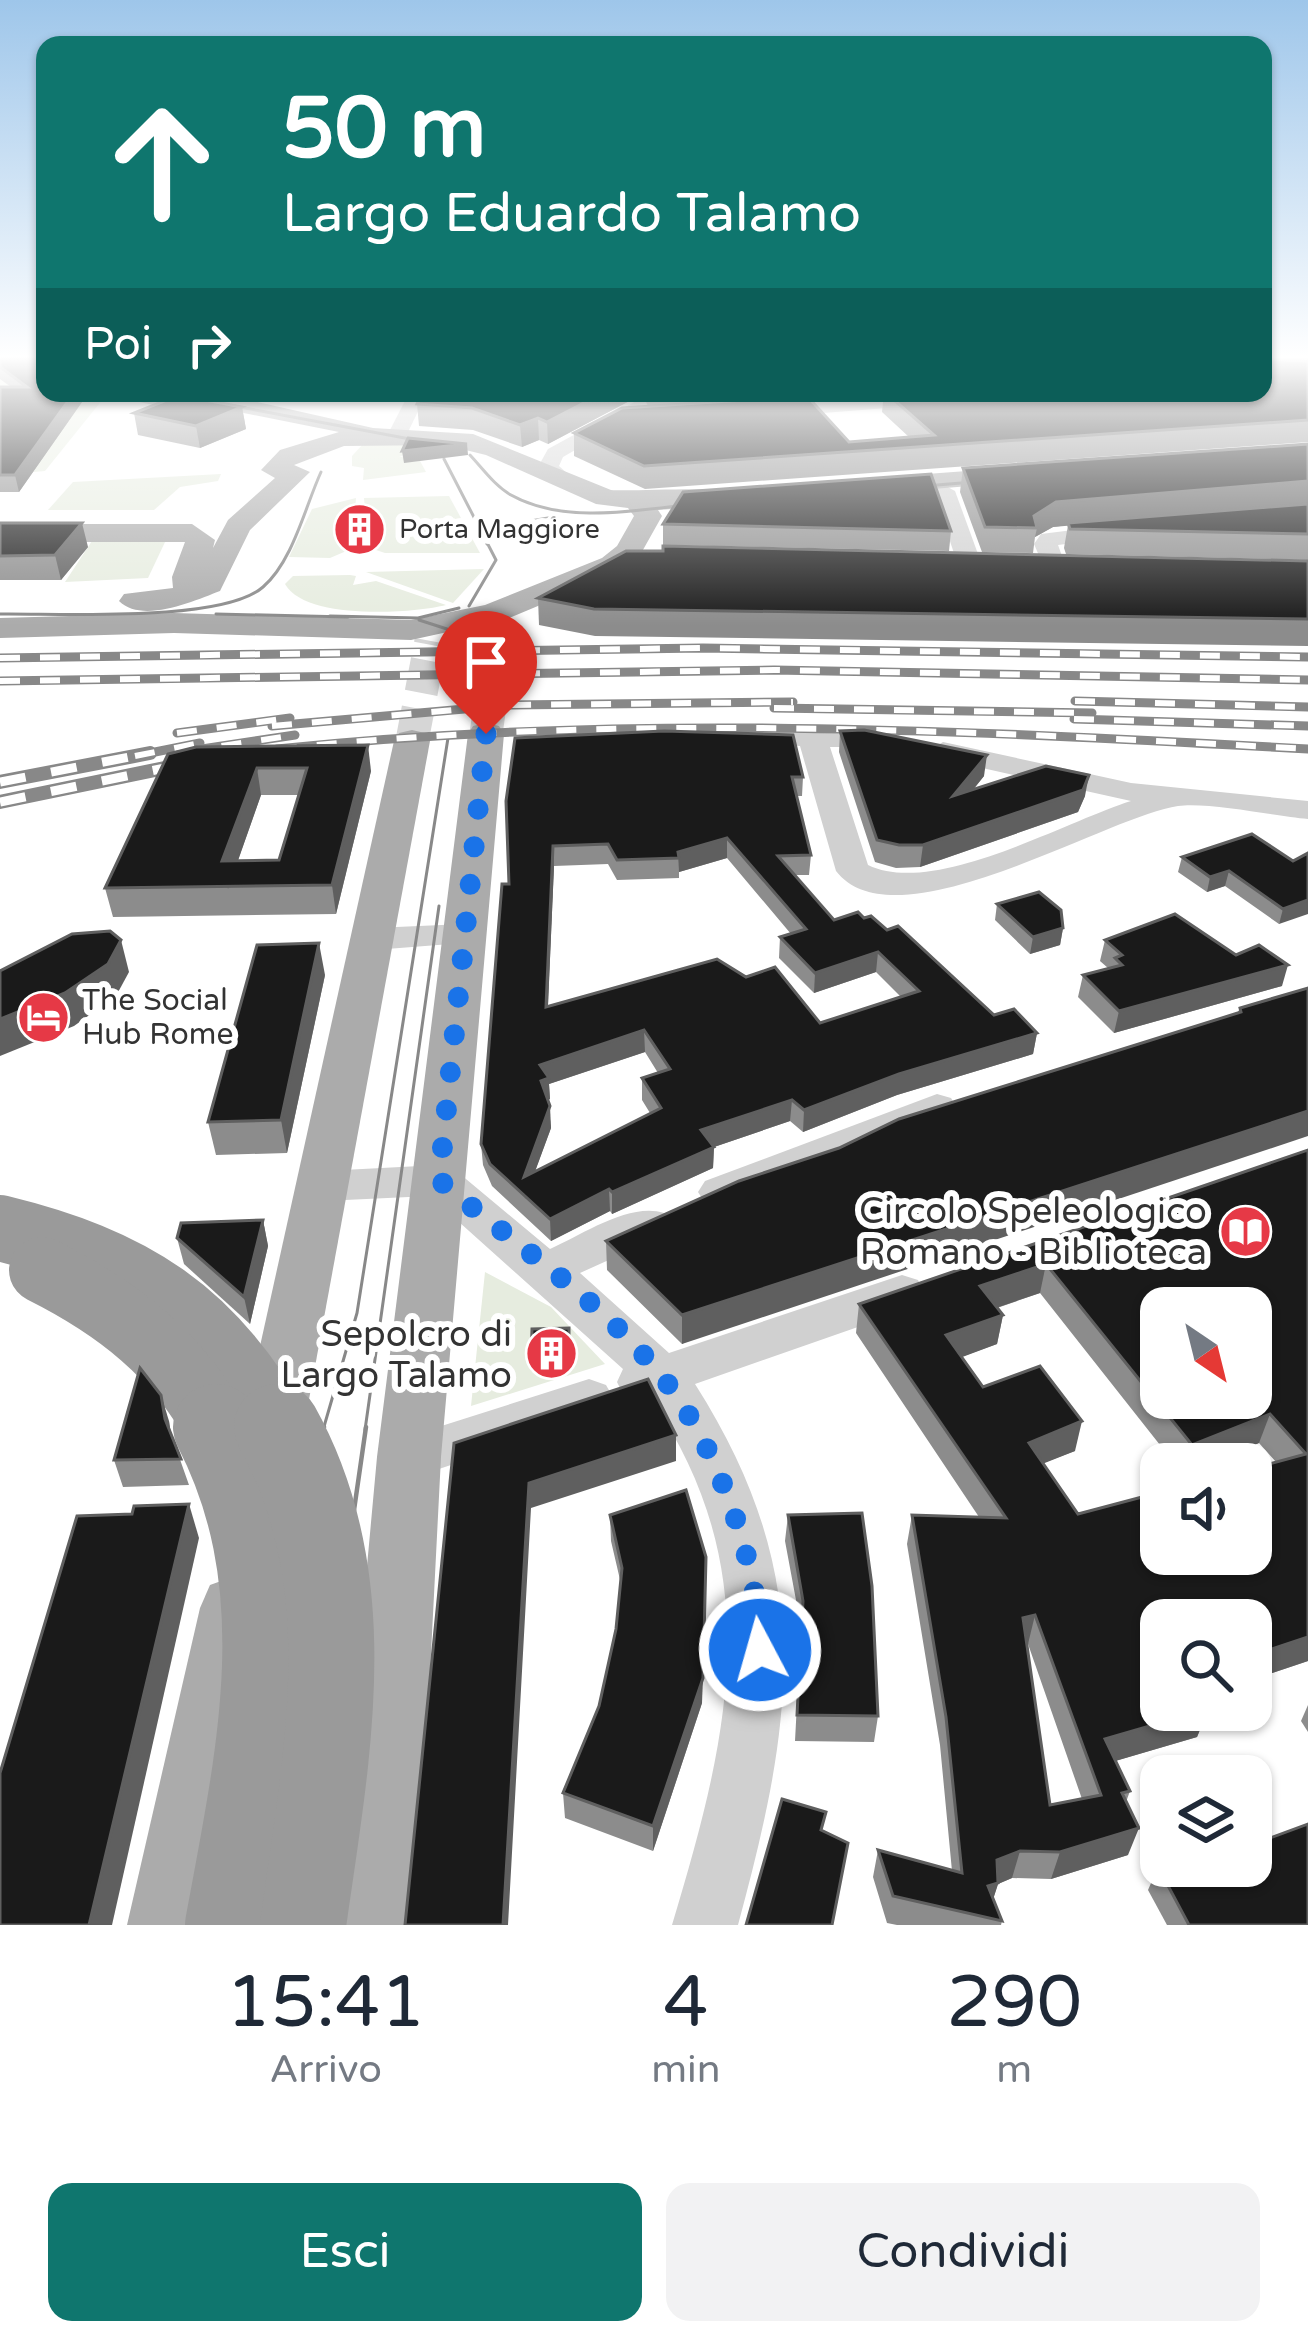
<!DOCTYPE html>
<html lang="it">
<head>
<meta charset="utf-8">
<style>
  body { margin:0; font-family:"Varela Round",sans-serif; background:#f2f2f3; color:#1f2937; height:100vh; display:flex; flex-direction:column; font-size:45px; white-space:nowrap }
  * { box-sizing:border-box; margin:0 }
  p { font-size:39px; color:#747a83 }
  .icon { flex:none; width:66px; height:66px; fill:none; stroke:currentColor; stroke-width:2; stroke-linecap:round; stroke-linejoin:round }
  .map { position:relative; height:1925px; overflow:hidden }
  .side { display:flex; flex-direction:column; background:#fff; flex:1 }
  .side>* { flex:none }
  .guide { position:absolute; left:36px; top:36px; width:1236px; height:366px; border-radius:24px; box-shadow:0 3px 9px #0004; background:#0f766e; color:#fff; overflow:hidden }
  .needle { width:78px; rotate:145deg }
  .fabs { position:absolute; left:1140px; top:1287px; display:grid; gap:24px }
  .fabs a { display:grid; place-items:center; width:132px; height:132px; border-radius:24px; background:#fff; box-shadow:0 3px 9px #0004; font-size:60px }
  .pin { position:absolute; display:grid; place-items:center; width:102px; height:102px; color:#fff; margin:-123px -51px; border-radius:50% 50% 50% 0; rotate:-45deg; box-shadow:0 0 12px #0007 }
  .pin .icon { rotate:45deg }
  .me { position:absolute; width:132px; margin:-66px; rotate:354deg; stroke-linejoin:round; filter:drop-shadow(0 0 9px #0008) }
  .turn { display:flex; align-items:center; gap:42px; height:252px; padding:0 48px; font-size:54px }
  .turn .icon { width:156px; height:156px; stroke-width:2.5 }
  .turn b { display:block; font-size:84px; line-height:102px }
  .then { display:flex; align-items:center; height:114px; padding:0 48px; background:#0003; gap:24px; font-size:45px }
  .eta { display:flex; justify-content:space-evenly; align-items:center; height:204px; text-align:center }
  .eta b { font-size:72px; font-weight:600; line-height:84px }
  .cta { display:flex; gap:24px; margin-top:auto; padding:24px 48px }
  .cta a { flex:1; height:138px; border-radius:24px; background:#0f766e; color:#fff; font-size:48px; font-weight:600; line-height:138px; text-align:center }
  .cta a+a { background:#f2f2f3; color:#1f2937 }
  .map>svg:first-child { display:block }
  .green { fill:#e6ecdf }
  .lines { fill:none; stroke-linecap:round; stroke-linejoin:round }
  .major-tunnel { stroke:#d6d6d6; stroke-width:33; stroke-dasharray:33 16; stroke-linecap:butt }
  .minor { fill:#d0d0d0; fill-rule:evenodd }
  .major { fill:#ababab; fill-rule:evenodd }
  .tram-far1 { stroke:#888; stroke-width:3 }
  .tram { stroke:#888; stroke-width:4.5 }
  .rail-far1-casing { stroke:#888; stroke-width:9 }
  .rail-casing { stroke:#888; stroke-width:14 }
  .rail-far1 { stroke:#fff; stroke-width:6; stroke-dasharray:20; stroke-linecap:butt }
  .rail { stroke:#fff; stroke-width:9; stroke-dasharray:26; stroke-linecap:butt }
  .highway-bridge-far1 { stroke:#9a9a9a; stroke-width:66 }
  .highway-bridge { stroke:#9a9a9a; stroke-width:86 }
  .wall { fill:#8c8c8c; fill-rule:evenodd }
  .shaded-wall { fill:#5f5f5f }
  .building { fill:#1a1a1a; stroke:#5f5f5f; stroke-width:3; fill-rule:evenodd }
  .route { stroke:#1a73e8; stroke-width:21; stroke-dasharray:0 37.8 }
  .labels { text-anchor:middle; stroke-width:12; stroke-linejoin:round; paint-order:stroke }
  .far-poi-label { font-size:27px; fill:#333; stroke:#fff; text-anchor:start }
  .poi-label { font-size:30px; fill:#333; stroke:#fff; text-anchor:start }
  .near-poi-label { font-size:36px; fill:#333; stroke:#fff; text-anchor:end }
</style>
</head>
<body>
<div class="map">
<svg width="1308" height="1925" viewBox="0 0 1308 1925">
  <rect width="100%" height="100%" fill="#fff"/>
  <g class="green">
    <polygon points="0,356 45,356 45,393 107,394 45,471 0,475"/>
    <polygon points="364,443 412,445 409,453 399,457 412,456 405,462 420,461 426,472 363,480 364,468 352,466 352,456"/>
    <polygon points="221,474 218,481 180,487 154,510 48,510 73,482"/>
    <polygon points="449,496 480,553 385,553 364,546 368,541 364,498"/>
    <polygon points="356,498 352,545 358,546 330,558 289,557 312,509"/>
    <polygon points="166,540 148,578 65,582 92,541"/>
    <polygon points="484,569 453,603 366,572"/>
    <path d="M350 575 356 576 353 585 376 581 446 605C410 614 305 620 285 584L293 576Z"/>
    <polygon points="485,1272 551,1307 605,1364 471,1406"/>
  </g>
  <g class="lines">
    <g class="major-tunnel">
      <polyline points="486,734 499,640"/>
      <polyline points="412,741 431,641"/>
    </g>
    <g class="minor">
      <polygon points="409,393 427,393 407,434 393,434 390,430"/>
      <polygon points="651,393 674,393 563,457 559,466 569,475 565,479 551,479 538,467 548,449"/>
      <polygon points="906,396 915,402 913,406 772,417 762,411 772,405"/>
      <polygon points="944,485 955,491 982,565 978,570 962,570 958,565 933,491"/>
      <polygon points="1113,525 1121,527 1121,537 1058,545 1066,567 1062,572 1046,572 1034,544 1041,534"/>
      <path d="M746 726 899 735 904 741 899 747H830L868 865C934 897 1064 822 1131 801L933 757 928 751 943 742 1131 783 1308 801V819C1274 816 1209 802 1178 806 1107 816 895 948 836 871L800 746 736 741 731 735 736 729Z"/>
      <polygon points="464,924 476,928 482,935 476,942 374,950 362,946 356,939 362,932 374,928"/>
      <polygon points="937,1094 951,1098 957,1108 951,1118 720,1207 705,1203 698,1192 705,1181"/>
      <path d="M439 1165 454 1169 550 1249C582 1235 629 1202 664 1213L670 1224 664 1235 580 1273 669 1353 902 1275 918 1280 925 1293 918 1306 695 1384C817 1576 794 1718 738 1925H672C728 1739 770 1573 651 1399L641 1402 624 1396 617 1382 623 1369 430 1196 324 1201 309 1197 303 1186 309 1175 324 1171Z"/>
      <polygon points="589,1379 606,1385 614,1399 606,1413 409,1479 391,1472 383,1457 391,1442"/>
    </g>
    <g class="major">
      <path d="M117 393H217L373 428 473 434 611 490C635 492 741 484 754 496L740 504 658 510 662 516 639 557 624 570 507 619 411 640 174 633 0 638V618L174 613 411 620 485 605 602 558 617 546 634 516 628 508 596 504 486 455 445 445 344 446 294 465 310 472 250 530 220 591C194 601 142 624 119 601L124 594 173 588 172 577 185 542H0V524H192L215 540 213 548 228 520 275 478 261 470 280 450 339 432 219 408 217 415 209 417 121 398Z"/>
      <polygon points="1021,467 1030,469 1034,475 1030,481 872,494 859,486 872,478"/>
      <polygon points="486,723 499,726 504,734 441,1457 426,1752 406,1925 324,1925 350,1752 377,1457 468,734 473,726"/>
      <polygon points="412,730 425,733 430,741 303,1432 294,1451 272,1458 250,1451 241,1432 394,741 399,733"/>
      <polygon points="235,1576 260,1585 270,1608 209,1925 127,1925 200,1608 210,1585"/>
    </g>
    <g class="tram-far1">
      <polyline points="165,393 442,445"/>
      <path d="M470 455C483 469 495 486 511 495 568 527 648 508 710 502"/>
      <polyline points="444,459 496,560 469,606"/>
      <polyline points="901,488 997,480"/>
      <polyline points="487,544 506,525 554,517"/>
      <path d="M0 614C58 613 222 623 263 587 293 561 305 507 321 472"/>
      <polyline points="216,614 348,617"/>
      <polyline points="330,616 418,618 459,608"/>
      <polyline points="419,620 447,629 457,641"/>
      <polyline points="323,1430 357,1313 448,738"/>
      <polyline points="365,1430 439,906"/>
    </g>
    <g class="tram">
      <polyline points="253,1925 285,1718 303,1529 324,1427"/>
      <polyline points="277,1925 311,1701 352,1524 366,1427"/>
    </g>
    <defs>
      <g id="rail-far1">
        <polyline points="0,658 703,648 1308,657"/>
        <polyline points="0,681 774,670 1308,680"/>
        <polyline points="1075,701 1308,707"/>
        <polyline points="774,708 1092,713"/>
        <polyline points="1074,719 1308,726"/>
        <polyline points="272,726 510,705 793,702"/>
        <polyline points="177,733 290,718"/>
        <path d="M277 749C621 713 963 730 1308 749"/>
        <polyline points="182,752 295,735"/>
        <polyline points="135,756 200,743"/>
      </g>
      <g id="rail">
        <polyline points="0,782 150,753"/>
        <polyline points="0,802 194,762"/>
      </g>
    </defs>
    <use href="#rail-far1" class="rail-far1-casing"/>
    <use href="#rail" class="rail-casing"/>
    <use href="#rail-far1" class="rail-far1"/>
    <use href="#rail" class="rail"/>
    <g class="highway-bridge-far1">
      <path d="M0 1228C131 1260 212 1310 279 1430"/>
      <path d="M42 1270C116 1307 179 1355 218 1430"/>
    </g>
    <g class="highway-bridge">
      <path d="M216 1427C299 1588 259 1756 228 1925"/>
      <path d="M277 1427C364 1582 326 1759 303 1925"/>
    </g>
  </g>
  <g class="wall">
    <polygon points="0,356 74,393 80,393 82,402 19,492 0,492 0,387 11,387 0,379"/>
    <polygon points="1263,356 1308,356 1308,442 645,489 574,456 574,433 648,406 645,400 635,398 548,444 539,440 522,447 473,430 419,426 417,404 422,396 255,397 238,393 881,393 808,397 849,442 909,437 882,412 884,393 1263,393"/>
    <polygon points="242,407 246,429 200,448 138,435 134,413"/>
    <polygon points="1308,444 1308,560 1066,554 1064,548 1068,525 1053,527 1035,537 1033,553 982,552 960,492 963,468"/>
    <polygon points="0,523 88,547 61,580 0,580"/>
    <polygon points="663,524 951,531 949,551 663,545"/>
    <polygon points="1308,561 1308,646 595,636 539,625 538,598"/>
    <polygon points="840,731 984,776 973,790 1085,796 1078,812 920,867 896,868 875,862 839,752"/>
    <path d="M168 754 371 771 336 914 113 917 105 888ZM261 795H299L279 860H238Z"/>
    <path d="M803 777 802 796H797L811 855 809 875H795L834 920 864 918 887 930 994 1015 1037 1033 1033 1054 897 1095 803 1132 790 1121 714 1147 713 1168 612 1214 610 1211 551 1241 492 1186 483 1165 481 1144 509 884 506 801ZM727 858 791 934 780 937 779 958 814 993 876 972 901 997 820 1023 548 1006 554 866 608 864 617 880 679 878V872ZM645 1052 658 1073 642 1078V1100L650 1113 535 1171 551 1128 548 1100 550 1099 549 1084Z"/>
    <polygon points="1308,853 1279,924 1225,886 1207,892 1178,872 1182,857 1293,861"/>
    <polygon points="997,904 1063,928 1060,945 1030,954 995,920"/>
    <polygon points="1105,940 1236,955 1282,986 1114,1033 1078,997 1083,975 1108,968 1100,961"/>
    <polygon points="325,975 287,1153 216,1155 208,1122"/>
    <polygon points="1308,988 682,1344 607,1270 606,1241 839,1148 1238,1012 1240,1008"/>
    <path d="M1308 1150V1661L1251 1680V1620H1161L1208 1710 1197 1737 1115 1761 1130 1791 1126 1802 1128 1855 1051 1879 1012 1878 998 1884 993 1899 1002 1921 1001 1925H897L887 1923 873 1877 878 1850 952 1871 940 1745 907 1544 912 1515 979 1517 856 1333 859 1304ZM1040 1293 1175 1464H1207L1259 1443 1276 1462 1078 1514 1043 1463 1075 1451 983 1387 961 1357 997 1344 1003 1315 997 1308ZM1027 1644H1028L1082 1799 1050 1805Z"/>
    <polygon points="263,1220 268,1246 250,1324 184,1264 177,1238"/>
    <polygon points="569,1328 570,1370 531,1371 531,1362"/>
    <polygon points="169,1421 171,1434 189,1485 123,1487 114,1460"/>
    <polygon points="610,1515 702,1703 653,1851 565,1818 563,1793 599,1706 616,1629 621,1584 611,1541"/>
    <polygon points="788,1515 878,1716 874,1742 795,1741 801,1627 785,1541"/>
    <polygon points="1308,1705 1308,1732 1301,1721"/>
    <polygon points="1158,1867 1191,1868 1308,1925 1167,1925 1148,1890"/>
  </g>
  <g class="shaded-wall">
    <polygon points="74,393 80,393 82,402 19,492 15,475"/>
    <polygon points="603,393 635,393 635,398 548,444 547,422"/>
    <polygon points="242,407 246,429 200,448 196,426"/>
    <polygon points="538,418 539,440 522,447 520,425"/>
    <polygon points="467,444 468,455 404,463 402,451"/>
    <polygon points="1308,481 1308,505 1053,527 1035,537 1037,528 1034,516 1056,502"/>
    <polygon points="82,523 88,547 61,580 55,555"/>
    <polygon points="368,745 371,771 336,914 332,885"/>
    <polygon points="987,755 984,776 950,818 953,796"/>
    <polygon points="257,768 261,795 228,889 222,861"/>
    <polygon points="1089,775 1085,796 1078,812 920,867 923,845"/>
    <polygon points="727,838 727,858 679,872 678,852"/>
    <polygon points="553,846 554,866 547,1028 546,1007"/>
    <polygon points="1229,871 1225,886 1207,892 1210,877"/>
    <polygon points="1308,900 1308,914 1279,924 1283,909"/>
    <polygon points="1063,928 1060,945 1030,954 1033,937"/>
    <polygon points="121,940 129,972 116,996 74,1026 0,1056 0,1019"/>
    <polygon points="319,943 325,975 287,1153 281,1120"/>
    <polygon points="878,952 876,972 814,993 815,973"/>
    <polygon points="1288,965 1282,986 1114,1033 1119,1011"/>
    <polygon points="644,1030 645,1052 549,1084 550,1099 542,1102 540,1065"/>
    <polygon points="1037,1033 1033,1054 897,1095 803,1132 804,1110 899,1074"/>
    <polygon points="792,1100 790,1121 714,1147 713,1168 612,1214 612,1192 701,1130"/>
    <polygon points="550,1106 551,1128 525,1199 524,1177"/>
    <polygon points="1308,1111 1308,1136 682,1344 682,1315"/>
    <polygon points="609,1189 610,1211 551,1241 550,1219"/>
    <polygon points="263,1220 268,1246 250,1324 244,1297"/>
    <polygon points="1046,1264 1040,1293 975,1315 980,1286"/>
    <polygon points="1003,1315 997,1344 941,1365 946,1335"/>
    <polygon points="161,1395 169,1421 172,1445 165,1419"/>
    <polygon points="1270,1414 1259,1443 1207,1464 1186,1464 1192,1445"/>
    <polygon points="1082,1421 1075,1451 1022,1472 1029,1443"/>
    <polygon points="676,1435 676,1461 531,1508 508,1925 503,1925 529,1483"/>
    <polygon points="189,1504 199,1538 112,1925 89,1925"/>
    <polygon points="1035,1615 1028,1644 1015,1647 1023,1618"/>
    <polygon points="1308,1637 1308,1661 1251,1680 1251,1656"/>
    <polygon points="703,1678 702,1703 653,1851 653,1826"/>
    <polygon points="1208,1710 1197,1737 1095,1767 1105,1739"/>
    <polygon points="1139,1828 1128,1855 1051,1879 1060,1852"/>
    <polygon points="1020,1851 1012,1878 998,1884 990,1909 980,1913 997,1860"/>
  </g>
  <g class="building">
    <polygon points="0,356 35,356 45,363 45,393 74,393 15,475 0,475 0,387 27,387 0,367"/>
    <polygon points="1263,356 1264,359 1308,361 1308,420 644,466 574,433 622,408 807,396 849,442 934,435 886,393 1263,393"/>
    <polygon points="423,393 573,394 603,393 547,422 538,418 520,425 472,408 417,404"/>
    <polygon points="179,395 242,407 196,426 134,413"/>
    <polygon points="408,438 467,444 402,451"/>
    <polygon points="1308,444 1308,481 1056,502 1034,516 1037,528 985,527 963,468"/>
    <polygon points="931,474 951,531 663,524 683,492"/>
    <polygon points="1308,504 1308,534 1070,529 1068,523"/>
    <polygon points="0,523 82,523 55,555 0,556"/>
    <polygon points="663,546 1308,561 1308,619 594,609 538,598 626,551 663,551"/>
    <polygon points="864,730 987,755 953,796 1046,766 1089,775 1083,790 923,845 899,845 877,840 840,731"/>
    <path d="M664 731 793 735 803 777H792L811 855 778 856 834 920 858 912 864 918 871 916 887 930 898 926 994 1015 1014 1009 1037 1033 899 1074 804 1110 792 1100 701 1130 714 1147 612 1192 609 1189 550 1219 490 1164 481 1144 502 884H509L506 801 515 738ZM727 838 806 929 780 937 815 973 878 952 919 991 820 1023 775 967 746 977 717 959 546 1007 553 846 608 844 617 860 679 858 678 852ZM644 1030 670 1069 642 1078 661 1108 524 1177 550 1106 541 1081 549 1078 540 1065Z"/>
    <path d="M368 745 332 885 105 888 168 754 196 747ZM257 768H307L279 860 222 861Z"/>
    <polygon points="1252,834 1293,861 1308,853 1308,900 1283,909 1229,871 1210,877 1182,857"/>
    <polygon points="1039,892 1061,910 1063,928 1033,937 997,904"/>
    <polygon points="1175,914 1236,955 1259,945 1288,965 1119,1011 1083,975 1122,965 1115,958 1122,955 1105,940"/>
    <polygon points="110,931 121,940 108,964 65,993 0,1019 0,971 72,934"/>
    <polygon points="319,943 281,1120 208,1122 257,945"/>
    <polygon points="1308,988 1308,1111 682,1315 606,1241 739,1181 839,1148 899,1119 1241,1012 1240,1008"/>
    <path d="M1308 1150V1637L1251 1656V1620H1161V1710H1205L1105 1739 1130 1791 1122 1793 1139 1828 1060 1852 1020 1851 997 1860 998 1883 988 1886 1002 1921 893 1896 878 1850 962 1873 946 1717 912 1515 1006 1518 859 1304ZM1046 1264 1192 1445 1270 1414 1306 1454 1251 1469V1554H1161V1492L1078 1514 1029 1443 1082 1421 1040 1366 983 1387 946 1335 1003 1315 980 1286ZM1161 1308H1251V1398H1161ZM1035 1615 1101 1795 1050 1805 1023 1618Z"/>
    <polygon points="263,1220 244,1297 177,1238 181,1223"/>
    <polygon points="569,1328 569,1361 531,1362 532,1329"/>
    <polygon points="140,1368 161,1395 165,1419 181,1459 114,1460"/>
    <polygon points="648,1379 676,1435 529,1483 503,1925 405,1925 454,1443"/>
    <polygon points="686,1490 706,1557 703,1678 653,1826 563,1793 599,1706 616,1629 622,1568 610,1515"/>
    <polygon points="189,1504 89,1925 0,1925 0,1773 77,1516 132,1514 134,1506"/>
    <polygon points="862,1513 872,1586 878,1716 797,1715 803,1601 788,1515"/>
    <polygon points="782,1799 826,1812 821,1830 848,1843 832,1925 746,1925"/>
    <polygon points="1308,1824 1308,1925 1189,1925 1158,1867 1251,1866 1251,1845"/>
  </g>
  <linearGradient id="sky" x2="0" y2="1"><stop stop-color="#9ec6ea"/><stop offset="0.57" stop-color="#fff"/><stop offset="1" stop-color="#fff" stop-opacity="0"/></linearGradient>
  <rect width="1308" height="626" fill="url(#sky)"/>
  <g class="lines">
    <path class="route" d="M486 734 439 1180C514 1244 606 1303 667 1383 719 1451 759 1565 760 1650"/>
  </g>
  <defs>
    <symbol id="building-disc" viewBox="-11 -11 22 22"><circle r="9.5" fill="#e63946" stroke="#fff"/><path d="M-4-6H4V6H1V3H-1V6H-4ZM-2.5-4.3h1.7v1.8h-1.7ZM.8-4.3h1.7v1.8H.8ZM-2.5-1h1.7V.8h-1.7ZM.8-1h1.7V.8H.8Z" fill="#fff"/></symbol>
    <symbol id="hotel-disc" viewBox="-11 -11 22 22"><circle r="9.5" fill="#e63946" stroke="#fff"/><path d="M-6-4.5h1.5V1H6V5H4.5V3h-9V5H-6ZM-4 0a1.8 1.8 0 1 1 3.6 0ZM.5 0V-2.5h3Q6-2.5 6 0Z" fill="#fff"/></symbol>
    <symbol id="library-disc" viewBox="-11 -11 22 22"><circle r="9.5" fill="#e63946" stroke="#fff"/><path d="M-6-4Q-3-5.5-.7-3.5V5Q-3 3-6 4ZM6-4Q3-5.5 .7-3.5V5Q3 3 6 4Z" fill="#fff"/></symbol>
  </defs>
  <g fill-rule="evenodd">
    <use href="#building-disc" x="330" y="500" width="59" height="59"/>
    <use href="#hotel-disc" x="14" y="988" width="59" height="59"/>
    <use href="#library-disc" x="1216" y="1202" width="59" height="59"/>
    <use href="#building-disc" x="522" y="1324" width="59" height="59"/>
  </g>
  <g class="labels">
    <g class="far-poi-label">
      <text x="399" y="538">Porta Maggiore</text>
    </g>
    <g class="poi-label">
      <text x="82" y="1010">The Social<tspan x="82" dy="34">Hub Rome</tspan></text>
    </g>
    <g class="near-poi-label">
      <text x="1207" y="1223">Circolo Speleologico<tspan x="1207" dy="41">Romano - Biblioteca</tspan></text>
      <text x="512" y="1346">Sepolcro di<tspan x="512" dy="41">Largo Talamo</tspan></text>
    </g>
  </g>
</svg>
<div class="fabs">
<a><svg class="needle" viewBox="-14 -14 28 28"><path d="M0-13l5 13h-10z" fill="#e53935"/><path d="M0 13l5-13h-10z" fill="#747a83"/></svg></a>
<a><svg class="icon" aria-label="sound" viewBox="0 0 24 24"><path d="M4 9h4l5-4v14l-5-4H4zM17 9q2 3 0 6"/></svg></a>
<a><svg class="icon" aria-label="search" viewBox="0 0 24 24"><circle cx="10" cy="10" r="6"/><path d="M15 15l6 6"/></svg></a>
<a><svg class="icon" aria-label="layers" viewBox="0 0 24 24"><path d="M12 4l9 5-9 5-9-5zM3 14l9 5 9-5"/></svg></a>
</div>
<div class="pin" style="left:486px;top:734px;background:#d93025"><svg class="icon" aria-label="arrive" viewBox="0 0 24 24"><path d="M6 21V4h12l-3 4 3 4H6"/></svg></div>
<svg class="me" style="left:760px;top:1650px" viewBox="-20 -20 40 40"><circle r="17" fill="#1a73e8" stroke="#fff" stroke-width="3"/><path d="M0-11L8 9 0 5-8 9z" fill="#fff"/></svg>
<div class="guide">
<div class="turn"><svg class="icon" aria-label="ahead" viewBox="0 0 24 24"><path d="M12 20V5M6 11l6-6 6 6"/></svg><div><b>50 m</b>Largo Eduardo Talamo</div></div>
<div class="then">Poi<svg class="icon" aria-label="right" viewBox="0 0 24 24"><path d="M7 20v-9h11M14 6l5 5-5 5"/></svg></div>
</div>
</div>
<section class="side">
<div class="eta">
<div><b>15:41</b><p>Arrivo</p></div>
<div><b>4</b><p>min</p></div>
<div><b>290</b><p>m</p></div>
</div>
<div class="cta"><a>Esci</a><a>Condividi</a></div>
</section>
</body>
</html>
